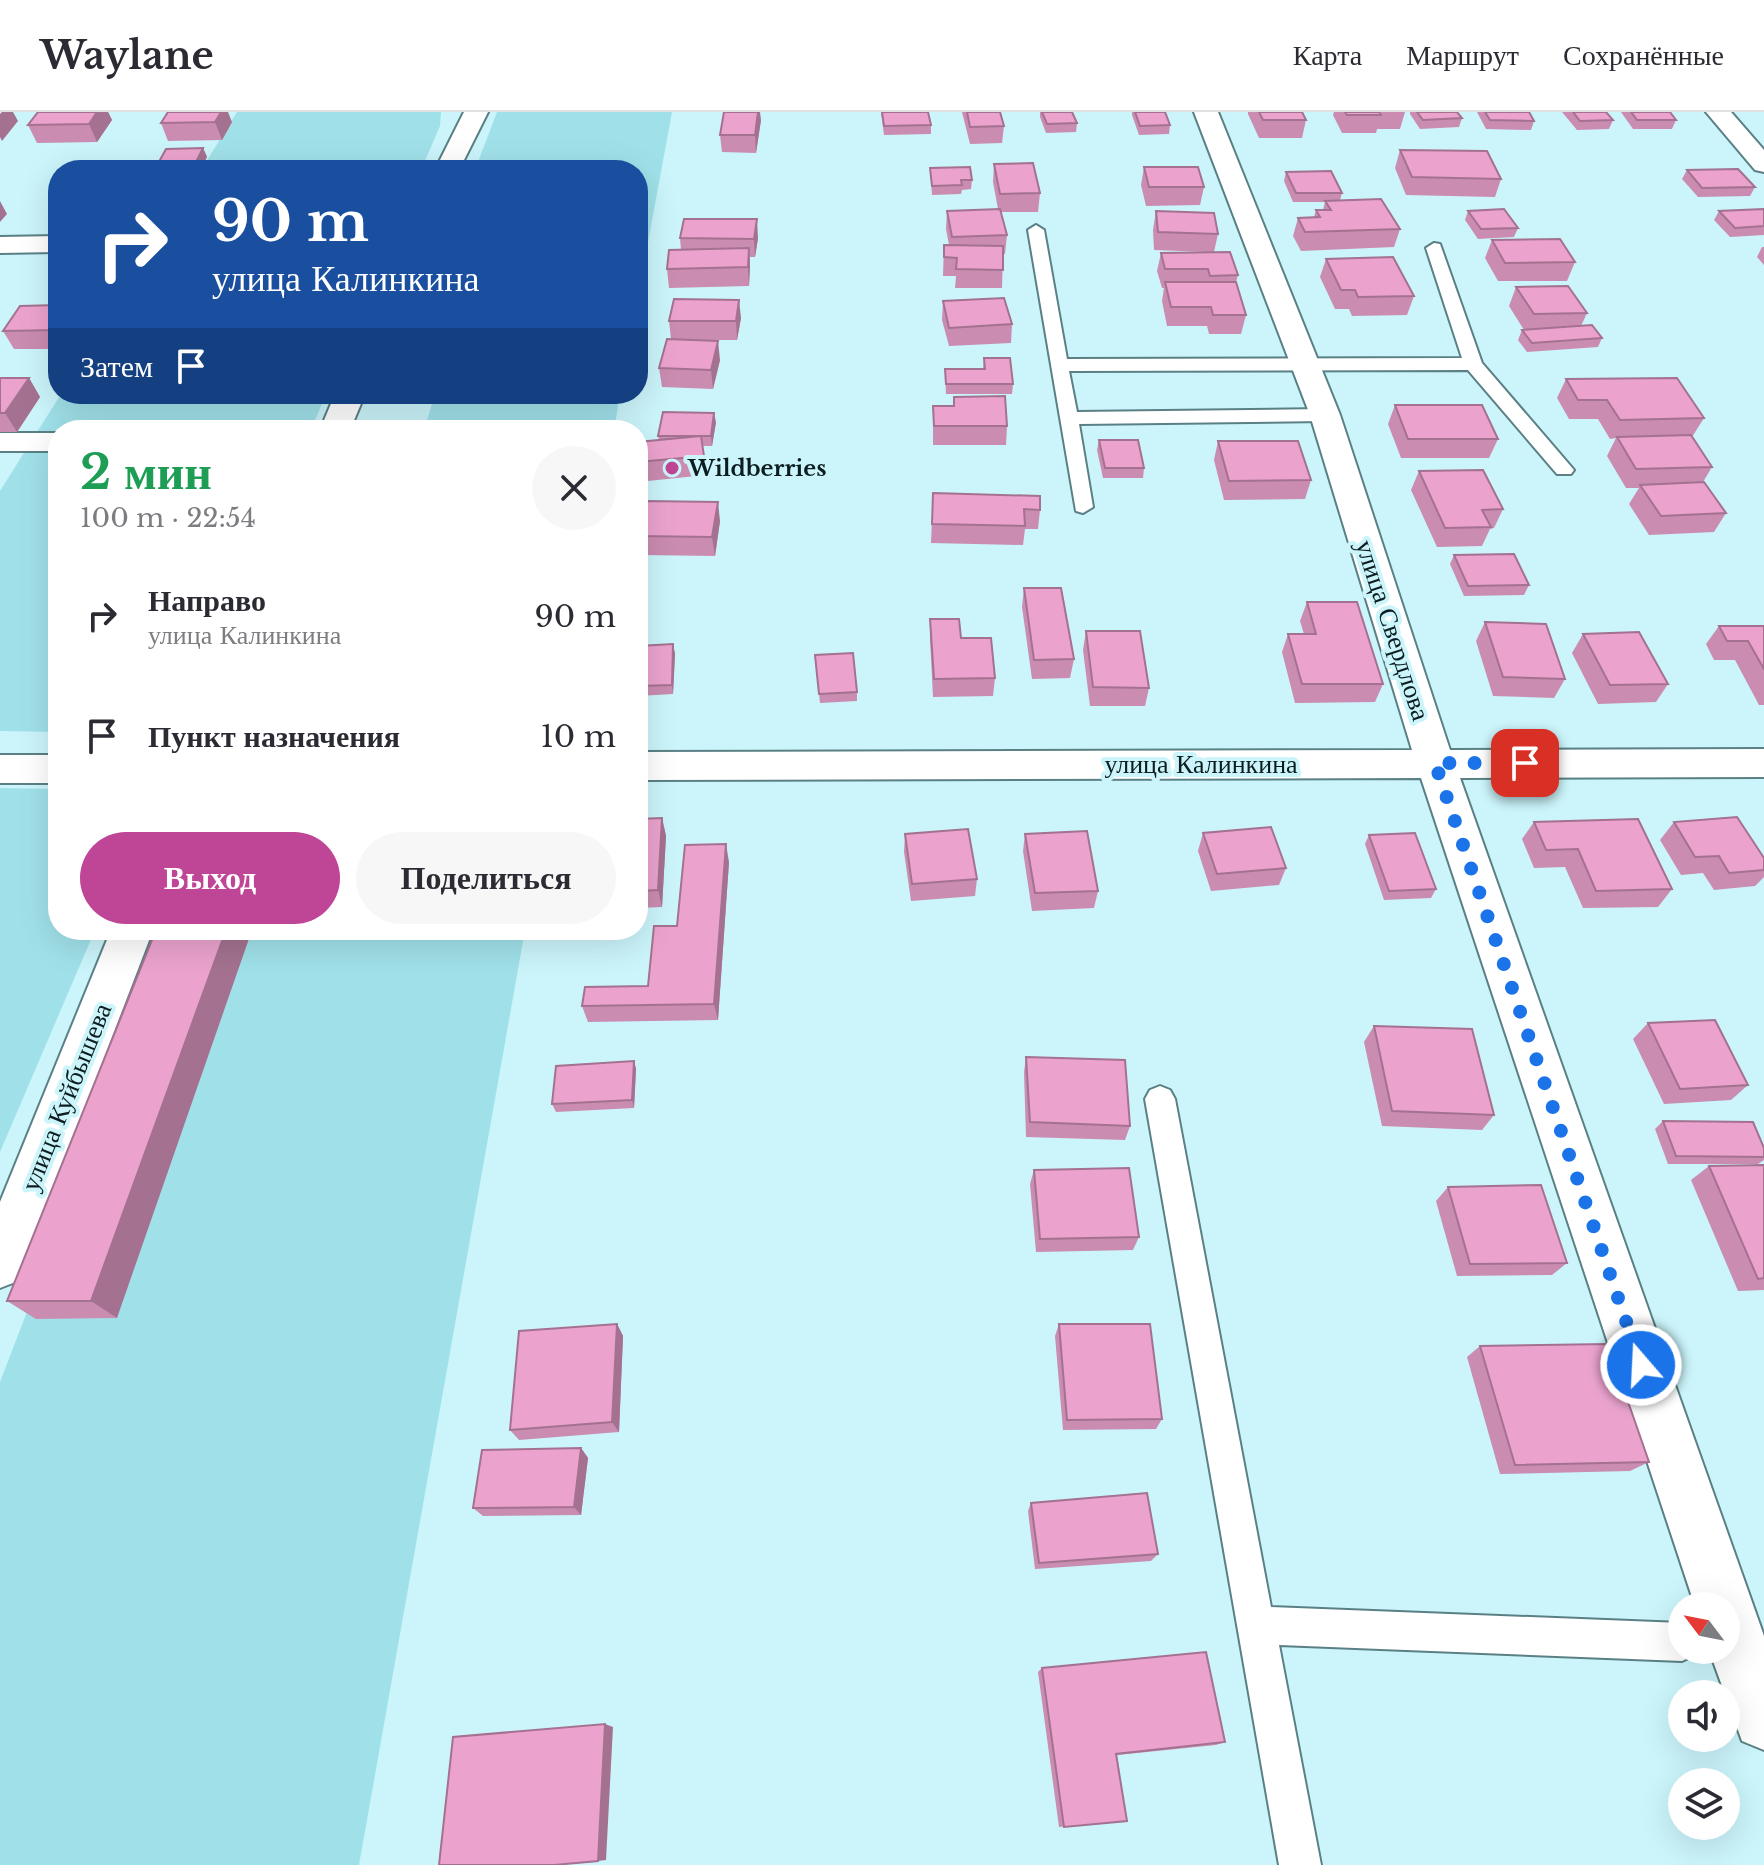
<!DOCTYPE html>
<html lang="ru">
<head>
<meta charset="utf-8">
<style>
  body { margin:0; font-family:"Libre Baskerville",serif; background:#f7f7f7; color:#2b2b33; height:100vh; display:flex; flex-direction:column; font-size:30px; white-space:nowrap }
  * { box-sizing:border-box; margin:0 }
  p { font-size:26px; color:#7c7c81 }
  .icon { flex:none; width:44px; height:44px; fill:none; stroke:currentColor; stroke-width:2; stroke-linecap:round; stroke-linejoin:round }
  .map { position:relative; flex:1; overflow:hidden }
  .sheet { position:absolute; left:48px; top:308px; width:600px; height:520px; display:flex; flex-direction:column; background:#fff; border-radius:32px; box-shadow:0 8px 32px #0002 }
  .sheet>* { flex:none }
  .top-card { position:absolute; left:48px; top:48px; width:600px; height:244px; border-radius:32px; box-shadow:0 8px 32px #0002; background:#1a4fa0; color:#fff; overflow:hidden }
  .needle { width:52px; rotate:302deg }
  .fabs { position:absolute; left:1668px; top:1480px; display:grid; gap:16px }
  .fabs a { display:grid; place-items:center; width:72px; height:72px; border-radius:50%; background:#fff; box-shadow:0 8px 32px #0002; font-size:40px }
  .pin { position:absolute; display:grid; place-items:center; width:68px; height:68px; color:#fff; margin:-34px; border-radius:16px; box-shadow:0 4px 12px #0006 }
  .me { position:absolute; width:88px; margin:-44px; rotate:341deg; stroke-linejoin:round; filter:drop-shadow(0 0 6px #0008) }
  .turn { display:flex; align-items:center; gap:28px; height:168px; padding:0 32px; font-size:36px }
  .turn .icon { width:104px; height:104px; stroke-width:2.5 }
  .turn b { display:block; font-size:56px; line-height:68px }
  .then { display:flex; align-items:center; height:76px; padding:0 32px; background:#0003; gap:16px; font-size:30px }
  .round { display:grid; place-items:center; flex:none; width:84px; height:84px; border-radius:42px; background:#f7f7f7 }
  .summary { display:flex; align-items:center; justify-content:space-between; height:136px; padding:0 32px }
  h1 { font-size:48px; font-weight:700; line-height:60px; color:#1e9e55 }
  .action { display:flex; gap:16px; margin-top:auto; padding:16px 32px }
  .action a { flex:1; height:92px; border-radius:48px; background:#bf4597; color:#fff; font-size:32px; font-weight:700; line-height:92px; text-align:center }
  .action a+a { background:#f7f7f7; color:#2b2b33 }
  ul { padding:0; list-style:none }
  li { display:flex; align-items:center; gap:24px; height:120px; padding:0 32px }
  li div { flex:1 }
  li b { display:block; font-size:30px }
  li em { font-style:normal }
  header { display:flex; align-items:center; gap:48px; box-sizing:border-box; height:112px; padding:0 40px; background:#fff; border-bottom:2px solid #e1e1e2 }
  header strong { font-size:38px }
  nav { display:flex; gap:44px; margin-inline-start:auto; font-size:28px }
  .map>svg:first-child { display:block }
  .green { fill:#a0e1e9 }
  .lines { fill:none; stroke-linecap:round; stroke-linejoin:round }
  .service-casing { stroke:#5a8085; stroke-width:4 }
  .minor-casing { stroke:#5a8085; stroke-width:4 }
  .primary-casing { stroke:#5a8085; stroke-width:4 }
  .service { fill:#fff; fill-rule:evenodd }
  .minor { fill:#fff; fill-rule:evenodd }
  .primary { fill:#fff; fill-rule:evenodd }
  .wall { fill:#ca8cb1 }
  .shaded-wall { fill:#a47290 }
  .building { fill:#eba3ce; stroke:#a47290; stroke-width:2 }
  .route { stroke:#1a73e8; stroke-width:14; stroke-dasharray:0 25.2 }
  .poi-dot { fill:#bf4597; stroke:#cbf5fb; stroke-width:3 }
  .labels { text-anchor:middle; stroke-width:8; stroke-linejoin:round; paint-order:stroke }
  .far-poi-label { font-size:22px; font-weight:bold; fill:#0d1d1f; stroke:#cbf5fb; text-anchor:start }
  .street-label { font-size:26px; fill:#0d1d1f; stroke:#cbf5fb }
</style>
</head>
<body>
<header>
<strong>Waylane</strong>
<nav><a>Карта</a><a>Маршрут</a><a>Сохранённые</a></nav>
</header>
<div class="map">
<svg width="1764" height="1753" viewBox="0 0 1764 1753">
  <rect width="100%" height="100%" fill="#cbf5fb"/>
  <g class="green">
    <polygon points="237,0 441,0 440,14 421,58 201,58"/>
    <polygon points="497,0 672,0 638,185 638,58 475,58"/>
    <polygon points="61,282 326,282 311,318 58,318 58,620 0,619 0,379"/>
    <polygon points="435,282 620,282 614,318 424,318"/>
    <polygon points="0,676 58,677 58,818 95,818 0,1040"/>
    <polygon points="174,818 525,818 359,1753 0,1753 0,1270"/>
  </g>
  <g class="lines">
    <defs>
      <g id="service">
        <polygon points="1036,113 1044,118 1067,247 1462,246 1426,136 1434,131 1440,132 1482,251 1574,358 1571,362 1557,362 1468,258 1069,259 1077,300 1325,297 1335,303 1325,309 1079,312 1093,395 1083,401 1076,399 1028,118"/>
        <polygon points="1160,974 1170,978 1175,987 1271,1495 1682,1511 1682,1538 1698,1538 1695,1543 1682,1549 1279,1533 1321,1753 1279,1753 1145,987 1150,978"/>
      </g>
      <g id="minor">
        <polygon points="1194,0 1218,0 1340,303 1450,638 1764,637 1764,665 1460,666 1764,1524 1764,1638 1742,1629 1709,1538 1726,1538 1726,1494 1695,1494 1421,666 638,668 638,640 1412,638 1310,303"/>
        <polygon points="1706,0 1731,0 1764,38 1764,60 1755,58"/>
        <polygon points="58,124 58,140 0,141 0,125"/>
        <rect x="0" y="321" width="58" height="18"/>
        <rect x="0" y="643" width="58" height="28"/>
      </g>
      <g id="primary">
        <polygon points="464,0 488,0 459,58 435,58"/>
        <polygon points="335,282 365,282 350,318 320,318"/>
        <polygon points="111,818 153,818 25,1152 18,1169 0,1176 0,1090"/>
      </g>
    </defs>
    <use href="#service" class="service-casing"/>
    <use href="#minor" class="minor-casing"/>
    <use href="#primary" class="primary-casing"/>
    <use href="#service" class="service"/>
    <use href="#minor" class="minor"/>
    <use href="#primary" class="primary"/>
  </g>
  <g class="wall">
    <polygon points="38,0 108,0 112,8 97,30 37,31 28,13"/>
    <polygon points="881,0 928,0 931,13 931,22 884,23"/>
    <polygon points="962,0 1000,0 1004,14 1002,31 970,32"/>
    <polygon points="1040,0 1072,0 1077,11 1076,20 1046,21 1040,5"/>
    <polygon points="1132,0 1165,0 1170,13 1169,22 1139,23 1132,3"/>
    <polygon points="1248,0 1302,0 1306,8 1302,26 1259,26 1248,2"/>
    <polygon points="1334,0 1405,0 1400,17 1377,17 1376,21 1342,21 1333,3"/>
    <polygon points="1410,0 1457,0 1462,6 1459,15 1420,17 1410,2"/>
    <polygon points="1477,0 1529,0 1534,9 1531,18 1486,17"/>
    <polygon points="1562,0 1606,0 1613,8 1609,17 1577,18"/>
    <polygon points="1621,0 1670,0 1676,8 1672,17 1633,17"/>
    <polygon points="761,8 756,41 722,40 720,23"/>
    <polygon points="232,10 222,28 168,29 161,11"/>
    <polygon points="203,36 207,45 200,58 155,58 155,57"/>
    <polygon points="1400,38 1501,67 1495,85 1406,83 1395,56"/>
    <polygon points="994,52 1040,81 1038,100 1001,100 1007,123 1005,142 1003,142 1002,176 955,176 956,164 943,164 944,133 949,133 946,117 947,99 998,97 993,70"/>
    <polygon points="1144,55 1204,75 1200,93 1146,94 1141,73"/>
    <polygon points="930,56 972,68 971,77 962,78 961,82 932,83"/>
    <polygon points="1687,58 1755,75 1750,84 1698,85 1682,67"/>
    <polygon points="1286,60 1342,81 1340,88 1400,117 1394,135 1301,139 1293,124 1298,106 1314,105 1316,98 1323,98 1325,90 1293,90 1284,69"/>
    <polygon points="1764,97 1764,123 1730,125 1714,108 1719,99"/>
    <polygon points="1156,99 1218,122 1214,140 1238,163 1236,170 1246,203 1241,222 1209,222 1207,214 1167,214 1162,189 1164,176 1162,176 1157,159 1161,141 1208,140 1154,138 1153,118"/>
    <polygon points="1468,99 1518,116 1514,125 1478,127 1465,108"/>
    <polygon points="680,126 758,126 755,145 750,145 749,174 669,176 667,157 681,138"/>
    <polygon points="1492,128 1575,150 1567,169 1498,169 1485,146"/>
    <polygon points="1762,135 1764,135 1764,153 1757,145"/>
    <polygon points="1326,147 1414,184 1407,203 1352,204 1349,197 1335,197 1320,165"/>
    <polygon points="1516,175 1587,201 1581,214 1602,226 1598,235 1527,240 1518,228 1522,218 1524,218 1509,194"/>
    <polygon points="943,189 1012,212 1011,231 949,234 942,208"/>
    <polygon points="58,193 58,237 14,237 3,219"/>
    <polygon points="741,206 737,228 683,228 720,248 713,277 662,275 659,256 671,227 669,209"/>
    <polygon points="984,246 1013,272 1012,282 946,282 945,257 983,257"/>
    <polygon points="0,266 29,266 40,285 17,320 0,320"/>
    <polygon points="1566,267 1704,306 1692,325 1712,355 1703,370 1726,401 1714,420 1649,423 1629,392 1639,376 1626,376 1607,344 1616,326 1610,327 1598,307 1569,307 1557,286"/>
    <polygon points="381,282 425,282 422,291 384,290"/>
    <polygon points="954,285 1007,314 1006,333 933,333 933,294 953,294"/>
    <polygon points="1395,293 1498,327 1489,346 1401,346 1388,312"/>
    <polygon points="716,310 712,334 702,334 706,363 638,370 638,330 659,328 658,324"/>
    <polygon points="1099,328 1144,356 1143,366 1103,366 1097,338"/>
    <polygon points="1218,329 1311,368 1305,387 1224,388 1214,348"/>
    <polygon points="1419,359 1503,397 1494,416 1490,417 1482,434 1437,435 1411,378"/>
    <polygon points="933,381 1040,398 1038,417 1025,417 1023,433 931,431"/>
    <polygon points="720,409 715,444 641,443 638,422"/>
    <polygon points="1454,443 1529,473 1524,483 1464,484 1450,452"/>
    <polygon points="1024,476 1074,547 1070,566 1032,567 1022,495"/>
    <polygon points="1307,490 1383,572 1375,590 1295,591 1282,540 1288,522 1304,522 1300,509"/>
    <polygon points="930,507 995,566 993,584 933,585 930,526"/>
    <polygon points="1485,510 1565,567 1554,586 1493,584 1476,529"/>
    <polygon points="1719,514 1764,514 1764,593 1759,593 1735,548 1714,548 1706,532"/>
    <polygon points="1086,519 1149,576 1145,594 1090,594 1083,538"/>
    <polygon points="1583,522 1668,572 1656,590 1598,592 1572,541"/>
    <polygon points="673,532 675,542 673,582 638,584 638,534"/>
    <polygon points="816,552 857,580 857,589 820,591"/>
    <polygon points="662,706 666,724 662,795 638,796 638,707"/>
    <polygon points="1534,710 1672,777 1658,795 1583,796 1565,755 1534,756 1522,727"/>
    <polygon points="1674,710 1764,746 1764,765 1755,774 1714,778 1703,761 1681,763 1660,728"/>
    <polygon points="1203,721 1286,756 1279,773 1211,779 1198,739"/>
    <polygon points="905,722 977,767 975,784 911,789 904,740"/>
    <polygon points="1025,722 1098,779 1094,796 1032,799 1023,739"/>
    <polygon points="1369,723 1436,777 1431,786 1384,788 1365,732"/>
    <polygon points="729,750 718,908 588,910 582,894 648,874 677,814"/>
    <polygon points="156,818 117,1206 36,1207 7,1189"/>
    <polygon points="1648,911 1748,973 1731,988 1664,992 1633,927"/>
    <polygon points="1374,914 1494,1003 1482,1018 1382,1014 1364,930"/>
    <polygon points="1026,945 1130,1014 1125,1028 1026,1025 1024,960"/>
    <polygon points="634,949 636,957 634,996 556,1000 552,992"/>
    <polygon points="1663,1009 1764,1036 1764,1048 1758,1052 1668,1052 1655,1017"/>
    <polygon points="1764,1053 1764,1178 1738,1179 1691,1068 1709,1054"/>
    <polygon points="1034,1058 1139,1125 1133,1138 1036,1140 1030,1072"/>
    <polygon points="1448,1075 1567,1151 1552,1163 1457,1164 1436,1089"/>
    <polygon points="617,1212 623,1224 619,1320 519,1328 510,1318"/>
    <polygon points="1059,1212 1162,1307 1156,1317 1063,1318 1055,1224"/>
    <polygon points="1480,1234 1649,1350 1630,1359 1500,1362 1467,1245"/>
    <polygon points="581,1336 588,1346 581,1403 483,1404 473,1396"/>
    <polygon points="1031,1391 1158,1442 1151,1449 1035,1457 1028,1399"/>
    <polygon points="1042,1556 1225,1630 1216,1633 1117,1643 1127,1709 1059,1715 1038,1560"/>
  </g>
  <g class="shaded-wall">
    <polygon points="2,0 13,0 18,9 2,29 0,25 0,2"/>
    <polygon points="97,0 108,0 112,8 97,30 89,12"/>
    <polygon points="221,0 228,0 232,10 222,28 215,10"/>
    <polygon points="758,0 760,0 761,8 756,41 755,23"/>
    <polygon points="203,36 207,45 200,58 194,58 193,56"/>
    <polygon points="0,89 7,102 0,110"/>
    <polygon points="757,107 758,126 755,145 754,127"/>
    <polygon points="749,136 750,155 749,174 748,155"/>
    <polygon points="739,188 741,206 737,228 736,209"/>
    <polygon points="718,229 720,248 713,277 711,258"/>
    <polygon points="29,266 40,285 17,320 5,301"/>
    <polygon points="419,282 425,282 422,291"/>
    <polygon points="714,301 716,310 712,334 711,324"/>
    <polygon points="718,390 720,409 715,444 712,425"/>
    <polygon points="673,532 675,542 673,582 672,573"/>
    <polygon points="662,706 666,724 662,795 658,778"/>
    <polygon points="726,732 729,750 718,908 714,892"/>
    <polygon points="226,818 252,818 117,1206 91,1189"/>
    <polygon points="634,949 636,957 634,996 632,988"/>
    <polygon points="617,1212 623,1224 619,1320 612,1310"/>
    <polygon points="581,1336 588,1346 581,1403 574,1395"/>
    <polygon points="605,1612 613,1615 606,1748 598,1749"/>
  </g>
  <g class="building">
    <polygon points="38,0 97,0 89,12 28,13"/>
    <polygon points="168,0 221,0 215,10 161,11"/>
    <polygon points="724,0 758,0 755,23 720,23"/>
    <polygon points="882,0 928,0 931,13 884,14"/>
    <polygon points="967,0 1000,0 1004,14 970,15"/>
    <polygon points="1042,0 1072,0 1077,11 1047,12"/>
    <polygon points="1135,0 1165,0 1170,13 1140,14"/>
    <polygon points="1259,0 1302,0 1306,8 1263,8"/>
    <polygon points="1345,0 1379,0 1381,3 1347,3"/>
    <polygon points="1417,0 1457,0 1462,6 1423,8"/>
    <polygon points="1485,0 1529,0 1534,9 1490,8"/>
    <polygon points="1573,0 1606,0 1613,8 1580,9"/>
    <polygon points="1631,0 1670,0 1676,8 1637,8"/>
    <polygon points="203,36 193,56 155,57 166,37"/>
    <polygon points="1400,38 1487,39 1501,67 1412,65"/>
    <polygon points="1033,51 1040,81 1000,82 994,52"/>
    <polygon points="970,55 972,68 961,68 962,73 932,74 930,56"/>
    <polygon points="1144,55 1198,55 1204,75 1149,75"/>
    <polygon points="1738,57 1755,75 1702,76 1687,58"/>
    <polygon points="1331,59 1342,81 1296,81 1286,60"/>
    <polygon points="1381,87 1400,117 1305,120 1298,106 1320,105 1316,98 1331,98 1325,89"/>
    <polygon points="1000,97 1007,123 952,125 947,99"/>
    <polygon points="1504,97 1518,116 1481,117 1468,99"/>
    <polygon points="1764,97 1764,114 1735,116 1719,99"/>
    <polygon points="1156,99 1214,101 1218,122 1158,120"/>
    <polygon points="684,107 757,107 754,127 680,126"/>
    <polygon points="1560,127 1575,150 1505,151 1492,128"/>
    <polygon points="944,133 1003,134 1003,158 956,157 957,146 944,145"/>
    <polygon points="749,136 748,155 667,157 669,138"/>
    <polygon points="1230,140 1238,163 1210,164 1208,157 1165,157 1161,141"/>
    <polygon points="1393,145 1414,184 1358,185 1355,178 1341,178 1326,147"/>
    <polygon points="1165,170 1236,170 1246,203 1213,203 1211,195 1171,195"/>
    <polygon points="1568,174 1587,201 1534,202 1516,175"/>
    <polygon points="1004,186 1012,212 949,216 943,189"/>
    <polygon points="674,187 739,188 736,209 669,209"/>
    <polygon points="58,193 58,218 3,219 20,194"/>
    <polygon points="1592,213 1602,226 1532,231 1522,218"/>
    <polygon points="667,227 718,229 711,258 659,256"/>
    <polygon points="984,246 1010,246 1013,272 946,272 945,257 985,257"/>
    <polygon points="0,266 29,266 5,301 0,301"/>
    <polygon points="1677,266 1704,306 1620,308 1607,288 1578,288 1566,267"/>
    <polygon points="1005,284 1007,314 934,314 933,294 954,294 954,285"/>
    <polygon points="1395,293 1482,293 1498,327 1408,327"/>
    <polygon points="663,300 714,301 711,324 658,324"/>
    <polygon points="1691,323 1712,355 1636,357 1617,325"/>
    <polygon points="701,324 704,344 638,350 638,330"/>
    <polygon points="1099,328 1138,328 1144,356 1105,356"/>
    <polygon points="1218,329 1298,329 1311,368 1229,369"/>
    <polygon points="1483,358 1503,397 1482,398 1491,415 1445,416 1419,359"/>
    <polygon points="1704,370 1726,401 1661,404 1640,373"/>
    <polygon points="933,381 1040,384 1040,398 1024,397 1025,414 932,412"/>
    <polygon points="645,389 718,390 712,425 638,424"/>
    <polygon points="1514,442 1529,473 1468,474 1454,443"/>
    <polygon points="1024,476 1061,476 1074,547 1034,548"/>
    <polygon points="1307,490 1357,490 1383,572 1302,572 1288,522 1316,522"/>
    <polygon points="930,507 959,507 961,526 991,526 995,566 934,567"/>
    <polygon points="1485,510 1546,512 1565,567 1503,565"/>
    <polygon points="1719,514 1764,514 1764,557 1748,529 1727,529"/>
    <polygon points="1086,519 1140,519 1149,576 1093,575"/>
    <polygon points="1639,520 1668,572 1610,573 1583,522"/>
    <polygon points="673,532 672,573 638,574 638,534"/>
    <polygon points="853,541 857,580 819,582 815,543"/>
    <polygon points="1737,705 1764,746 1764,758 1729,761 1719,744 1695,745 1674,710"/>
    <polygon points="662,706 658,778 638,779 638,707"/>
    <polygon points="1638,707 1672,777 1596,779 1578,737 1546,738 1534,710"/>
    <polygon points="1271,715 1286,756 1217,762 1203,721"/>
    <polygon points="968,717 977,767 912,772 905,722"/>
    <polygon points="1087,719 1098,779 1035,781 1025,722"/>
    <polygon points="1415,721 1436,777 1389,779 1369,723"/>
    <polygon points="726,732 714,892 582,894 585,875 648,874 654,814 677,814 685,733"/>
    <polygon points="156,818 226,818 91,1189 7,1189"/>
    <polygon points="1715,908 1748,973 1680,977 1648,911"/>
    <polygon points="1374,914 1472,917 1494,1003 1392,999"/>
    <polygon points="1026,945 1125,948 1130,1014 1030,1010"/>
    <polygon points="634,949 632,988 552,992 556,954"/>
    <polygon points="1663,1009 1753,1010 1764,1036 1764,1045 1676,1044"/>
    <polygon points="1764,1053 1764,1166 1758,1167 1709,1054"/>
    <polygon points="1129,1056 1139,1125 1040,1127 1034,1058"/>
    <polygon points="1541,1073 1567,1151 1470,1152 1448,1075"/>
    <polygon points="617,1212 612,1310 510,1318 519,1219"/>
    <polygon points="1059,1212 1150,1212 1162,1307 1067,1308"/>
    <polygon points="1608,1232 1649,1350 1515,1353 1480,1234"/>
    <polygon points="581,1336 574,1395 473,1396 482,1338"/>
    <polygon points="1147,1381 1158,1442 1039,1451 1031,1391"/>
    <polygon points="1206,1540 1225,1630 1116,1642 1127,1709 1064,1715 1042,1556"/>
    <polygon points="605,1612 598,1749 554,1753 439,1753 453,1625"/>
  </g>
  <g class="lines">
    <polyline class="route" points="1525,651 1435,651 1641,1253"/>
  </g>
  <circle class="poi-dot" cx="672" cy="356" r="8"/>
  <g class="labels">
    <g class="far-poi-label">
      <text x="688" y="364">Wildberries</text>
    </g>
    <g class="street-label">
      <text transform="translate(1393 518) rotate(72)" y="9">улица Свердлова</text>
      <text x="1201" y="661">улица Калинкина</text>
      <text transform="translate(66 985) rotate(-68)" y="9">улица Куйбышева</text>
    </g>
  </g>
</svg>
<div class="fabs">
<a><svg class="needle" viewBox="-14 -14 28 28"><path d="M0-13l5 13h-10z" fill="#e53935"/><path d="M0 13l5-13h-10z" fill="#7c7c81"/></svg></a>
<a><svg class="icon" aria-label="sound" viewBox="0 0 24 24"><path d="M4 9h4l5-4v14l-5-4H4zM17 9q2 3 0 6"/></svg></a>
<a><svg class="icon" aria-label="layers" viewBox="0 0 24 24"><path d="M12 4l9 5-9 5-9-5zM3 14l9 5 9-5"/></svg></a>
</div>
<div class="pin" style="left:1525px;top:651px;background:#d93025"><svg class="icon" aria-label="arrive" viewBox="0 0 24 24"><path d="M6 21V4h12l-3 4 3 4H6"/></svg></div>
<svg class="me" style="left:1641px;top:1253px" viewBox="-20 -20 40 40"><circle r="17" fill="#1a73e8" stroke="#fff" stroke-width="3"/><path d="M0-11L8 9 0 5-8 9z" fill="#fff"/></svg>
<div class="top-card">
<div class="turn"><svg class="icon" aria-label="right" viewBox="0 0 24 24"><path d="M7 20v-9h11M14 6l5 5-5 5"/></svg><div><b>90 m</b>улица Калинкина</div></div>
<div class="then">Затем<svg class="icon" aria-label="arrive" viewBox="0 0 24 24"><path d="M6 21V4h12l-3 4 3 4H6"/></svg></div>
</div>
<section class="sheet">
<div class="summary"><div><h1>2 мин</h1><p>100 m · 22:54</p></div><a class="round"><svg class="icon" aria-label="close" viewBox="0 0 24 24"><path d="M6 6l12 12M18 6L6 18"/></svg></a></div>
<ul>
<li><svg class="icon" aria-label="right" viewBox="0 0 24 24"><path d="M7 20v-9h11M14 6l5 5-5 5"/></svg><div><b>Направо</b><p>улица Калинкина</p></div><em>90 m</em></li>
<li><svg class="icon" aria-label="arrive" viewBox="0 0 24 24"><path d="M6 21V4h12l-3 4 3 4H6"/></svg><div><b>Пункт назначения</b></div><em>10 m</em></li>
</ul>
<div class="action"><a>Выход</a><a>Поделиться</a></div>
</section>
</div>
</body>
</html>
